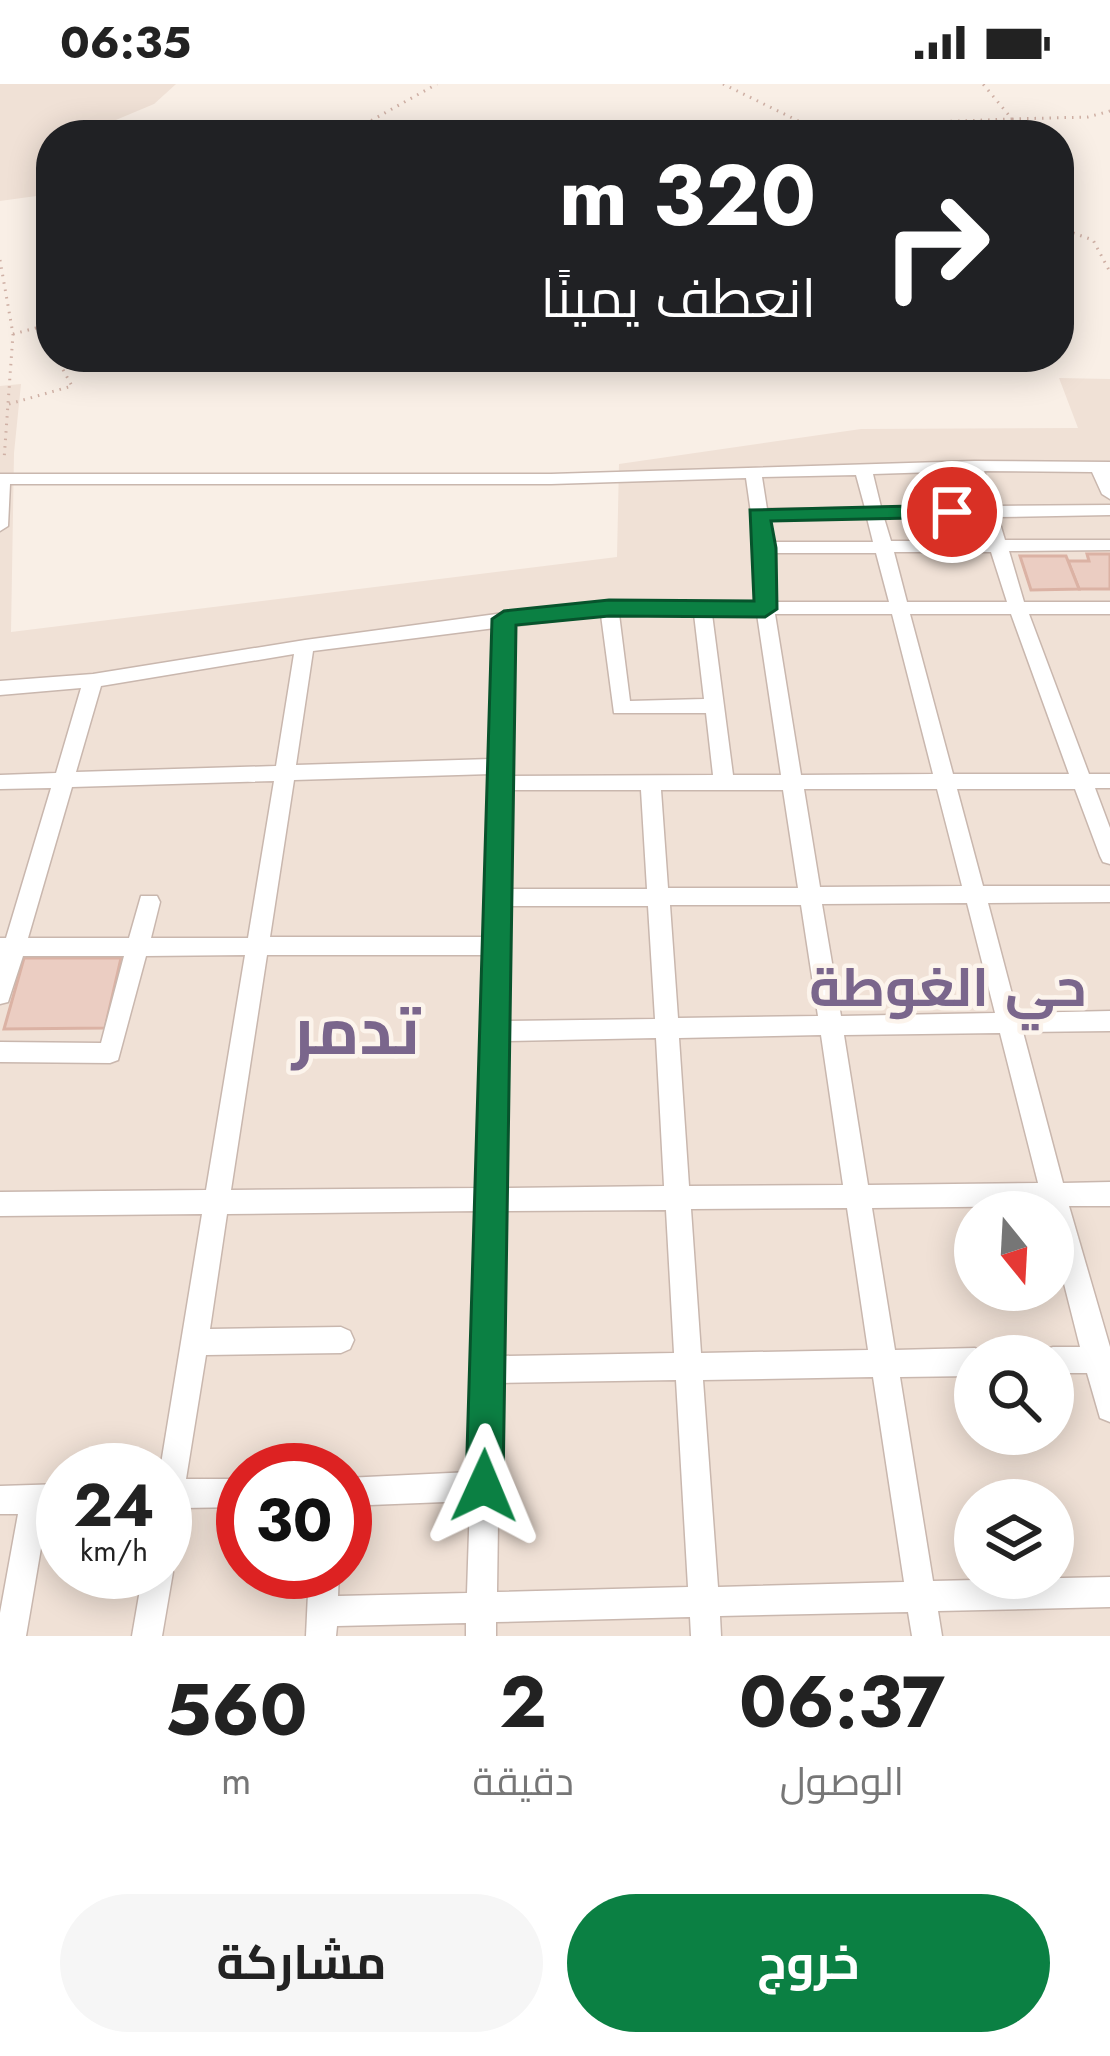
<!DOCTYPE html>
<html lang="ar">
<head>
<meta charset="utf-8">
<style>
  body { margin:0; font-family:Jost,Cairo,sans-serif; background:#f6f6f6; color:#222; direction:rtl; height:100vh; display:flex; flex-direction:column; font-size:45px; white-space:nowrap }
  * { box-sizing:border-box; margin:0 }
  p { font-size:39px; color:#767676 }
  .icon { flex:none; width:66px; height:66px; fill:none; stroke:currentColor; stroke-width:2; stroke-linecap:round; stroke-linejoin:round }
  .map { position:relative; height:1552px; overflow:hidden; direction:ltr }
  .side { display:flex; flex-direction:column; background:#fff; flex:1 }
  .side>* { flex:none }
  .guide { position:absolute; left:36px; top:36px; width:1038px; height:252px; border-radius:48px; box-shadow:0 6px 30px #0003; direction:rtl; background:#202124; color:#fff; overflow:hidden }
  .needle { width:78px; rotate:162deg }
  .controls { position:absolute; left:954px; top:1107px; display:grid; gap:24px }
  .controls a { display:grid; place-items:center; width:120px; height:120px; border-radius:50%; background:#fff; box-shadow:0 6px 30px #0003; font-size:60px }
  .speed { position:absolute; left:36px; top:1359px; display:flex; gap:24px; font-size:60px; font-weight:700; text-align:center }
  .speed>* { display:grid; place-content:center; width:156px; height:156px; border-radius:50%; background:#fff; box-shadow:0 6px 30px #0003; line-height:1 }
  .speed small { font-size:30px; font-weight:400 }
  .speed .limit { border:18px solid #d22; background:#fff; color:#111 }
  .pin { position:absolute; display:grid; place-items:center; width:102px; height:102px; color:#fff; margin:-51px; border:6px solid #fff; border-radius:50%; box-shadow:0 3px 12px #0007 }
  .me { position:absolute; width:132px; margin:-66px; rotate:1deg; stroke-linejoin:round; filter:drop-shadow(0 0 9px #0008) }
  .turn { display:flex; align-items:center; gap:42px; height:252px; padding:0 60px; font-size:54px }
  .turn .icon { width:156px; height:156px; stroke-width:2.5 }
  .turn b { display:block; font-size:84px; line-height:102px }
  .eta { display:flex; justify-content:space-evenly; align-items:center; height:204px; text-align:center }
  .eta b { font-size:72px; font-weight:700; line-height:84px }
  .action { display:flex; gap:24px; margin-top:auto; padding:24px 60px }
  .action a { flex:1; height:138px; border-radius:72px; background:#0b8043; color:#fff; font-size:48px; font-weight:700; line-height:138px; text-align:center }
  .action a+a { background:#f6f6f6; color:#222 }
  .status { display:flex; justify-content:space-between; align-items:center; height:84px; padding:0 60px; background:#fff; direction:ltr }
  .status svg { height:33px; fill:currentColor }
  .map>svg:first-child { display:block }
  .residential { fill:#f0e1d6; fill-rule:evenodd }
  .building { fill:#ebcdc2; stroke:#dbb2a4; stroke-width:3 }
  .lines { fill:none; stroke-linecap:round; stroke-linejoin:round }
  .minor-casing { stroke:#c9b7ae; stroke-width:3 }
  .path { stroke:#cfb0a5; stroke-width:3; stroke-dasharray:1.5 6; stroke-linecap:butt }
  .minor { fill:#fff; fill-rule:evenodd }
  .route { fill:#0b8043; stroke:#07532c; stroke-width:3 }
  .labels { text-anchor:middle; stroke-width:9; stroke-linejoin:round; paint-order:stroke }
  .district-label { font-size:54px; font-weight:bold; fill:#7a668c; stroke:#fcf4ec }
  .town-label { font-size:66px; font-weight:bold; fill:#7a668c; stroke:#fcf4ec }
</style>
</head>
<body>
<div class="status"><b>06:35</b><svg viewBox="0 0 49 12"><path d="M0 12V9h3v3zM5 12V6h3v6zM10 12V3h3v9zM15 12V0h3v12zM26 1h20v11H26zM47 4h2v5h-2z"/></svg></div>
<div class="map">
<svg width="1110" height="1552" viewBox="0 0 1110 1552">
  <rect width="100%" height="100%" fill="#f9efe6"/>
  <g class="residential">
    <polygon points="0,0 176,0 154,20 92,46 93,51 51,51 51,110 0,117"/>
    <path d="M1059 294 1110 295V1552H0V302L21 300 14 369 11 548 617 473 619 380 861 345 1078 344ZM975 1128H1053V1206H975ZM975 1272H1053V1350H975ZM63 1386H165V1488H63ZM243 1386H345V1488H243ZM975 1416H1053V1494H975Z"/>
  </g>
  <g class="building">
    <polygon points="1087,470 1110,470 1110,505 1079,505 1068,477 1089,477"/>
    <polygon points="1020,472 1066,472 1079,505 1031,506"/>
    <polygon points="24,874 121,874 105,944 4,945"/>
  </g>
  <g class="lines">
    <defs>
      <g id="minor">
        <path d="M974 377 1110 378V415L1102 410 1092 388 984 387 995 422 1110 421V431L998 433 1005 456H1110V466L1009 467 1024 518H1110V530H1029L1089 690H1110V704H1095L1110 744V780L1103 778 1100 772 1075 705H957L983 802H1110V818L988 819 1017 929 1110 927V947L1023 948 1063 1099 1110 1098V1122H1069L1110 1263V1338L1100 1334 1087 1289H1053V1272H1041L1043 1266 1053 1263H1080L1053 1156V1128H1046L1044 1122 872 1124 895 1266 975 1264 986 1272H975V1292L900 1293 933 1497 1110 1493V1523L938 1527 942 1552H912L908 1528 720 1532 721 1552H691L690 1533 496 1538V1552H466V1539L337 1542 336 1552H306L309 1488H339L338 1512 467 1509 470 1417 345 1422V1394L471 1388 478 1127 227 1130 210 1245 341 1243 350 1247 354 1256 350 1265 341 1269 206 1271 186 1395H243V1423L182 1424 175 1451 165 1455V1386H160L202 1130 0 1132V1108L206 1106 245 871 146 872 118 976 110 979 0 978V958L101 959 124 872H23L8 918 0 920V854H6L51 704 0 705V691L56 689 81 604 0 611V597L93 590 305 556 504 529 609 518H756V464L746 394 551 400H10L8 442 0 447V390H551ZM967 387 978 422 881 423 873 390ZM856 391 865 424 767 425 762 393ZM981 433 988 457H891L884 434ZM867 434 873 458H773L769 435ZM894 468H991L1007 518H907ZM774 469H876L889 518H774ZM619 530H694L704 615 630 617ZM712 530H757L781 691H733ZM775 530H892L933 690 801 691ZM910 530H1011L1069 690H953ZM601 531 614 629H706L713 691 510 692 513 542ZM495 544 491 675 296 681 313 567ZM294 570 276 682 76 688 101 602ZM491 690 486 853H270L294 696ZM274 697 248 854H151L160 818 157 812H141L129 854H28L72 703ZM804 705H937L962 802 820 803ZM510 706H641L647 805H509ZM661 706H783L798 804H668ZM967 819 995 929 841 932 822 820ZM670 821H801L818 932 678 934ZM508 822H648L655 935 506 937ZM267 871H485L479 1104 231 1106ZM1000 949 1038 1099 868 1101 844 951ZM821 951 843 1101 689 1102 679 954ZM656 954 664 1102 504 1104 506 957ZM847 1124 868 1266 701 1269 691 1125ZM666 1126 674 1269 501 1272 503 1127ZM873 1293 904 1498 718 1503 703 1296ZM676 1296 688 1503 497 1508 500 1299Z"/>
        <polygon points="63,1400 63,1428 47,1429 26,1552 0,1552 0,1529 18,1430 0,1430 0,1402"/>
        <polygon points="165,1476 173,1488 162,1552 132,1552 143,1488 165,1488"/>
      </g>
    </defs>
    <use href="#minor" class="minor-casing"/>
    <g class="path">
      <polyline points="723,0 827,51"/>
      <polyline points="1012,35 1088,33 1110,27"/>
      <polyline points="345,51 437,0"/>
      <polyline points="923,51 922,44 931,38 1012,35 983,0"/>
      <polyline points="1059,144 1093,156 1110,188"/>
      <polyline points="0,176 13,250 4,376"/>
      <polyline points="39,245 51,265"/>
      <polyline points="13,250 51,240"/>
      <polyline points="9,320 72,302 56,273"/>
    </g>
    <use href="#minor" class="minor"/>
  </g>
  <polygon class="route" points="952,421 963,428 959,433 771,437 776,464 777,525 765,533 609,532 516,541 503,1402 498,1415 484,1420 471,1415 466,1402 492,535 504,527 609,516 754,517 750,426"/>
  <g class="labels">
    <g class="district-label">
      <text x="948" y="922">حي الغوطة</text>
    </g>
    <g class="town-label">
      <text x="356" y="970">تدمر</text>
    </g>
  </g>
</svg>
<div class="controls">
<a><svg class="needle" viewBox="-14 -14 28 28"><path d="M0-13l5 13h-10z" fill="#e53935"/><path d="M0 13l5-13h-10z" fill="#767676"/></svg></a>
<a><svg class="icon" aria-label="search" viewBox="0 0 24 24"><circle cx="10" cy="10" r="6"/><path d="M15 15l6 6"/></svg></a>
<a><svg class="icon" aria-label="layers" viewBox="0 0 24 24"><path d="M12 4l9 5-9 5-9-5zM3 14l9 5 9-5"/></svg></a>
</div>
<div class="speed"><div>24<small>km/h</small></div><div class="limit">30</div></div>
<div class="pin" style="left:952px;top:428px;background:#d93025"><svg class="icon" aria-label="arrive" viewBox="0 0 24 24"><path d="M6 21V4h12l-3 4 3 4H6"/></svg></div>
<svg class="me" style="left:484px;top:1402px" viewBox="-20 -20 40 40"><path d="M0-17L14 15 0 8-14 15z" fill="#0b8043" stroke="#fff" stroke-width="4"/></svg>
<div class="guide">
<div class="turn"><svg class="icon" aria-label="right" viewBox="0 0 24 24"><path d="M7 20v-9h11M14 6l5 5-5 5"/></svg><div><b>320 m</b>انعطف يمينًا</div></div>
</div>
</div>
<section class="side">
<div class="eta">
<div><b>06:37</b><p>الوصول</p></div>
<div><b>2</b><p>دقيقة</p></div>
<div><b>560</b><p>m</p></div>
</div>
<div class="action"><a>خروج</a><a>مشاركة</a></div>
</section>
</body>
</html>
